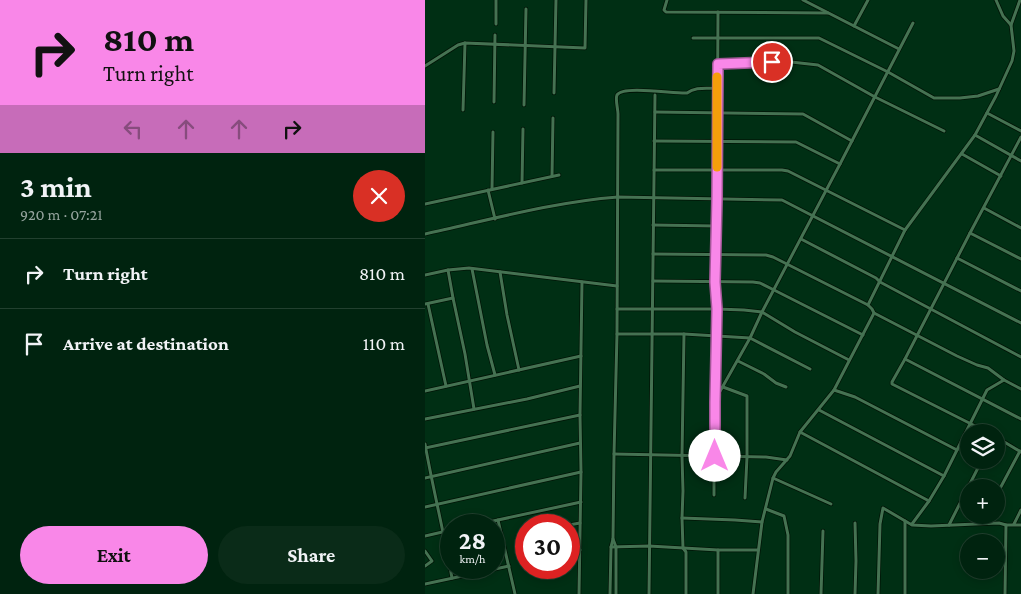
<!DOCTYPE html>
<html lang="en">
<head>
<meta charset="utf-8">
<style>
  body { margin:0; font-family:"Crimson Pro",serif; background:#0a2b18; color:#f1f3f6; height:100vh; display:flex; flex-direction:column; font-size:19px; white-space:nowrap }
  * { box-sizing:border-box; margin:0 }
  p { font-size:16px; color:#95a49e }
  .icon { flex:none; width:28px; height:28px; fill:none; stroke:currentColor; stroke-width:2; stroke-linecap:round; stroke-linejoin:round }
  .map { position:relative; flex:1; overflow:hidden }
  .details { display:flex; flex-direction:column; background:#00230f; width:425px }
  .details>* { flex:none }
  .banner { background:#f987e8; color:#111; overflow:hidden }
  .controls { position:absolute; left:535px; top:424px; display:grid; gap:10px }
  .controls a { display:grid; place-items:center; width:45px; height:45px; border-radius:50%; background:#00230f; box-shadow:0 2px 8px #0003,0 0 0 1px #22402f; font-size:25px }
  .speed { position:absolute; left:15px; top:514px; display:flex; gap:10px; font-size:25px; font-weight:700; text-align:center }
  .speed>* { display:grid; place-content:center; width:65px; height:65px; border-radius:50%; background:#00230f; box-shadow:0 2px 8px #0003,0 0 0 1px #22402f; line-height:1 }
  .speed small { font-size:12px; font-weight:400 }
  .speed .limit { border:8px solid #d22; background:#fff; color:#111 }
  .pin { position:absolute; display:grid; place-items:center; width:42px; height:42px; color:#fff; margin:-21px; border:2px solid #fff; border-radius:50%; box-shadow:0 1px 5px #0007 }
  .me { position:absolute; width:55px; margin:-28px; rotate:0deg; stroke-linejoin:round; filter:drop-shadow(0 0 4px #0008) }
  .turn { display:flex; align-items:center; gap:18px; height:105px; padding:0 20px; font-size:22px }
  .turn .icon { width:65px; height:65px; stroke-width:2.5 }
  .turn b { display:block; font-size:35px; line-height:42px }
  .lanes { display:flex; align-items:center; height:48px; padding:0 20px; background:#0003; justify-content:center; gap:25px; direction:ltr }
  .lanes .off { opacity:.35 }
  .round { display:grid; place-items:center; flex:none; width:52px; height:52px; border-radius:26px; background:#0a2b18 }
  .summary { display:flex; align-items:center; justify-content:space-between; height:85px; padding:0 20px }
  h1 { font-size:30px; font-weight:700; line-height:38px }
  .primary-button { display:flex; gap:10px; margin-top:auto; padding:10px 20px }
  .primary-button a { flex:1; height:58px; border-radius:30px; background:#f987e8; color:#111; font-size:20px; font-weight:700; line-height:58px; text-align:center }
  .primary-button a+a { background:#0a2b18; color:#f1f3f6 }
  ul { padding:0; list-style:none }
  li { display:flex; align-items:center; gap:15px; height:70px; padding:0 20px; border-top:1px solid #22402f }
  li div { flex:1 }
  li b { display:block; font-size:19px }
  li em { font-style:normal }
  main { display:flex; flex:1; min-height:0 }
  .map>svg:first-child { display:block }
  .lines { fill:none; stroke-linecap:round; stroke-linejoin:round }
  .street-casing { stroke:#001406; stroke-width:4.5 }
  .street { stroke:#457252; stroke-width:3 }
  .route-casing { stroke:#a25897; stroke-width:12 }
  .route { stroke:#f987e8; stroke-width:9 }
  .slow { stroke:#f59e0b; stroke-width:9 }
</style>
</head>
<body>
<main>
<section class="details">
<div class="banner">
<div class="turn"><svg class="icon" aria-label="right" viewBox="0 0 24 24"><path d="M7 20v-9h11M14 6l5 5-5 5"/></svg><div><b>810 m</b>Turn right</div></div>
<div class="lanes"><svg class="icon off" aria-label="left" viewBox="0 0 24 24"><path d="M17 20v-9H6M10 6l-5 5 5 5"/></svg><svg class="icon off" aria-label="ahead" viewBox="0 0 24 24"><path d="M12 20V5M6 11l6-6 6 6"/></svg><svg class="icon off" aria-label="ahead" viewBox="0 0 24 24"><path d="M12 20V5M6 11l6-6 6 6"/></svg><svg class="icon" aria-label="right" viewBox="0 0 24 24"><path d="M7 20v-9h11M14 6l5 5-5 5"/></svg></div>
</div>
<div class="summary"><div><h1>3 min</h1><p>920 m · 07:21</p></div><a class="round" style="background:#d93025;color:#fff"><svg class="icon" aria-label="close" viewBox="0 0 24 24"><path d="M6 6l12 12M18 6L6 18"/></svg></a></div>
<ul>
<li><svg class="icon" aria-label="right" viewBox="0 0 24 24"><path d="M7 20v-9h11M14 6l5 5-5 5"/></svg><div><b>Turn right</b></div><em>810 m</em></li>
<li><svg class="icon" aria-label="arrive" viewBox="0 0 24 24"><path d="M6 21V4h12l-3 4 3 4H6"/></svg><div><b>Arrive at destination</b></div><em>110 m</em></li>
</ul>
<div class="primary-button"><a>Exit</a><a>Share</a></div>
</section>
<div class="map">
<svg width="596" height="594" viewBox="0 0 596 594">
  <rect width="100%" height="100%" fill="#002f14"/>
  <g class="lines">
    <defs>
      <g id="street">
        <polyline points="242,0 239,10 241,12 403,13"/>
        <polyline points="378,0 474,49"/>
        <polyline points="571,0 578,16 586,25"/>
        <polyline points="71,24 71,0"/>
        <polyline points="429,26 443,0"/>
        <polyline points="268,38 394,38 463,72 509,98 535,98 553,96 574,89"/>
        <polyline points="293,64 366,62 393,65 450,97 519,131"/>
        <polyline points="0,66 33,45 40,43 160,48 161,0"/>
        <polyline points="129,93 131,0"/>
        <polyline points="69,102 70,35"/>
        <polyline points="99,105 101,9"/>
        <polyline points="38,110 40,43"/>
        <polyline points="230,112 378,114 427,141"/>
        <polyline points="562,113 596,131"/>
        <polyline points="550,135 596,161"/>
        <polyline points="229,141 371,142 415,164"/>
        <polyline points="537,154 576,176"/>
        <polyline points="229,170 357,170 363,171 480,230"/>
        <polyline points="127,176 128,118"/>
        <polyline points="97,183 98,129"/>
        <polyline points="67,189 68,132"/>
        <polyline points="63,190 70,219"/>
        <polyline points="0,204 134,175"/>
        <polyline points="559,208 596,228"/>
        <polyline points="228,225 291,226"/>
        <polyline points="545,233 596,259"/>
        <path d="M0 234C64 220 128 202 193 197L357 200 596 323"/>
        <polyline points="376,239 451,278 455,282 596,357"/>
        <polyline points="228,254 341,255 348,257 443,305"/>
        <polyline points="532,258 596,291"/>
        <polyline points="47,269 62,345 70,375"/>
        <polyline points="23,270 28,298 40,354 49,409"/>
        <polyline points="75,272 82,315 94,370"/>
        <polyline points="0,275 23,270 44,268 192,286"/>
        <polyline points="228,281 328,282 335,283 349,290 438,335"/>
        <polyline points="0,304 28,298"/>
        <polyline points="3,304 21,386"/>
        <polyline points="192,309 292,309 319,310 337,312 370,332 424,360"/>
        <polyline points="449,313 532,356 552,365 563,368 579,380 596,389"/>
        <polyline points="192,334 259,334 325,338 385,369"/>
        <polyline points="259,334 257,456 258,491 257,518 258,548 261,552 261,594"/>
        <polyline points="480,359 596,419"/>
        <polyline points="313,361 339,374 351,383 361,387"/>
        <polyline points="298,387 322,396 322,457 320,498"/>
        <polyline points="409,390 430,397 532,450"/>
        <polyline points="0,391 156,356"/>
        <polyline points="290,401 292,309 289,282 292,199 293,12"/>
        <polyline points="394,410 519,476"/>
        <polyline points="0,419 102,399 155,386"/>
        <polyline points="375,432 504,501"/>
        <polyline points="562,432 467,384 467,382 480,359 545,233 596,137"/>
        <polyline points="571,437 596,452"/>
        <path d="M0 444C8 489 19 533 27 578"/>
        <polyline points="0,448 155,415"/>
        <polyline points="189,454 341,457 362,460"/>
        <polyline points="0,478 155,443"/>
        <polyline points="348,478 406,504"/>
        <polyline points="289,495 289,402 325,338 337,312 415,164 488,23"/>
        <polyline points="571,496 595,451"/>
        <polyline points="0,507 156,472"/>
        <polyline points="341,509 359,516 363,535 363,594"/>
        <polyline points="257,518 310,520 337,522"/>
        <polyline points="73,520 90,594"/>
        <polyline points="480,521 480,594"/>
        <polyline points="557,523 561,515"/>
        <polyline points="487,524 504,501 519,476 562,390 579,380"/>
        <polyline points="589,524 596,510"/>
        <polyline points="50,525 156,502"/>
        <polyline points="144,525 155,523"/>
        <polyline points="524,525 557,460"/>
        <polyline points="0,536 26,530"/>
        <polyline points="188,539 191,547 191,594"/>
        <polyline points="186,547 224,546 293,550 333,550"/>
        <polyline points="293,550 293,594"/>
        <polyline points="0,551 7,561 0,566"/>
        <polyline points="144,553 155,550"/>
        <polyline points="0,584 84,566"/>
        <polyline points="154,594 156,472 155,415 157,282"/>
        <path d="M185 594 186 547 188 539 189 454 192 334 193 114C193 109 190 99 192 95 198 85 250 94 262 93 271 86 282 89 293 88"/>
        <polyline points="224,594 230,95"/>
        <polyline points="328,594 337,522 348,478 351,472 365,456 375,432 409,390 449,313 447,309 443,305 480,230 550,135 571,96 587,61 589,51 586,25 595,0"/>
        <polyline points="396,594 398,531"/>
        <polyline points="430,594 431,561 430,523"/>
        <polyline points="453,594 455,524 458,508 487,525 506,526 574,523 581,525 596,525"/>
        <polyline points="580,594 581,525"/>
      </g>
    </defs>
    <use href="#street" class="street-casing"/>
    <use href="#street" class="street"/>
  </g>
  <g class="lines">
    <defs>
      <polyline id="route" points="290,456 290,402 292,309 290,282 292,199 293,64 347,62"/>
    </defs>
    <use href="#route" class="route-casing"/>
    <use href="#route" class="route"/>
    <polyline class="slow" points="292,167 292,77"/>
  </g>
</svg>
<div class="controls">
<a><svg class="icon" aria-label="layers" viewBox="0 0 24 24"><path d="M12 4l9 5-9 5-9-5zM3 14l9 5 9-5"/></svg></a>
<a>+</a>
<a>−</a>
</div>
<div class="speed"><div>28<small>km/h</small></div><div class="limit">30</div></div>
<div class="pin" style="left:347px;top:62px;background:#d93025"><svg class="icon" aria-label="arrive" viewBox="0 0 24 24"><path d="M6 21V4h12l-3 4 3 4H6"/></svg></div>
<svg class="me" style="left:290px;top:456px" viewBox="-20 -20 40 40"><circle r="19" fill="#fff"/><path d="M0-13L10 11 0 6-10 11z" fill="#f987e8"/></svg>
</div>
</main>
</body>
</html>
